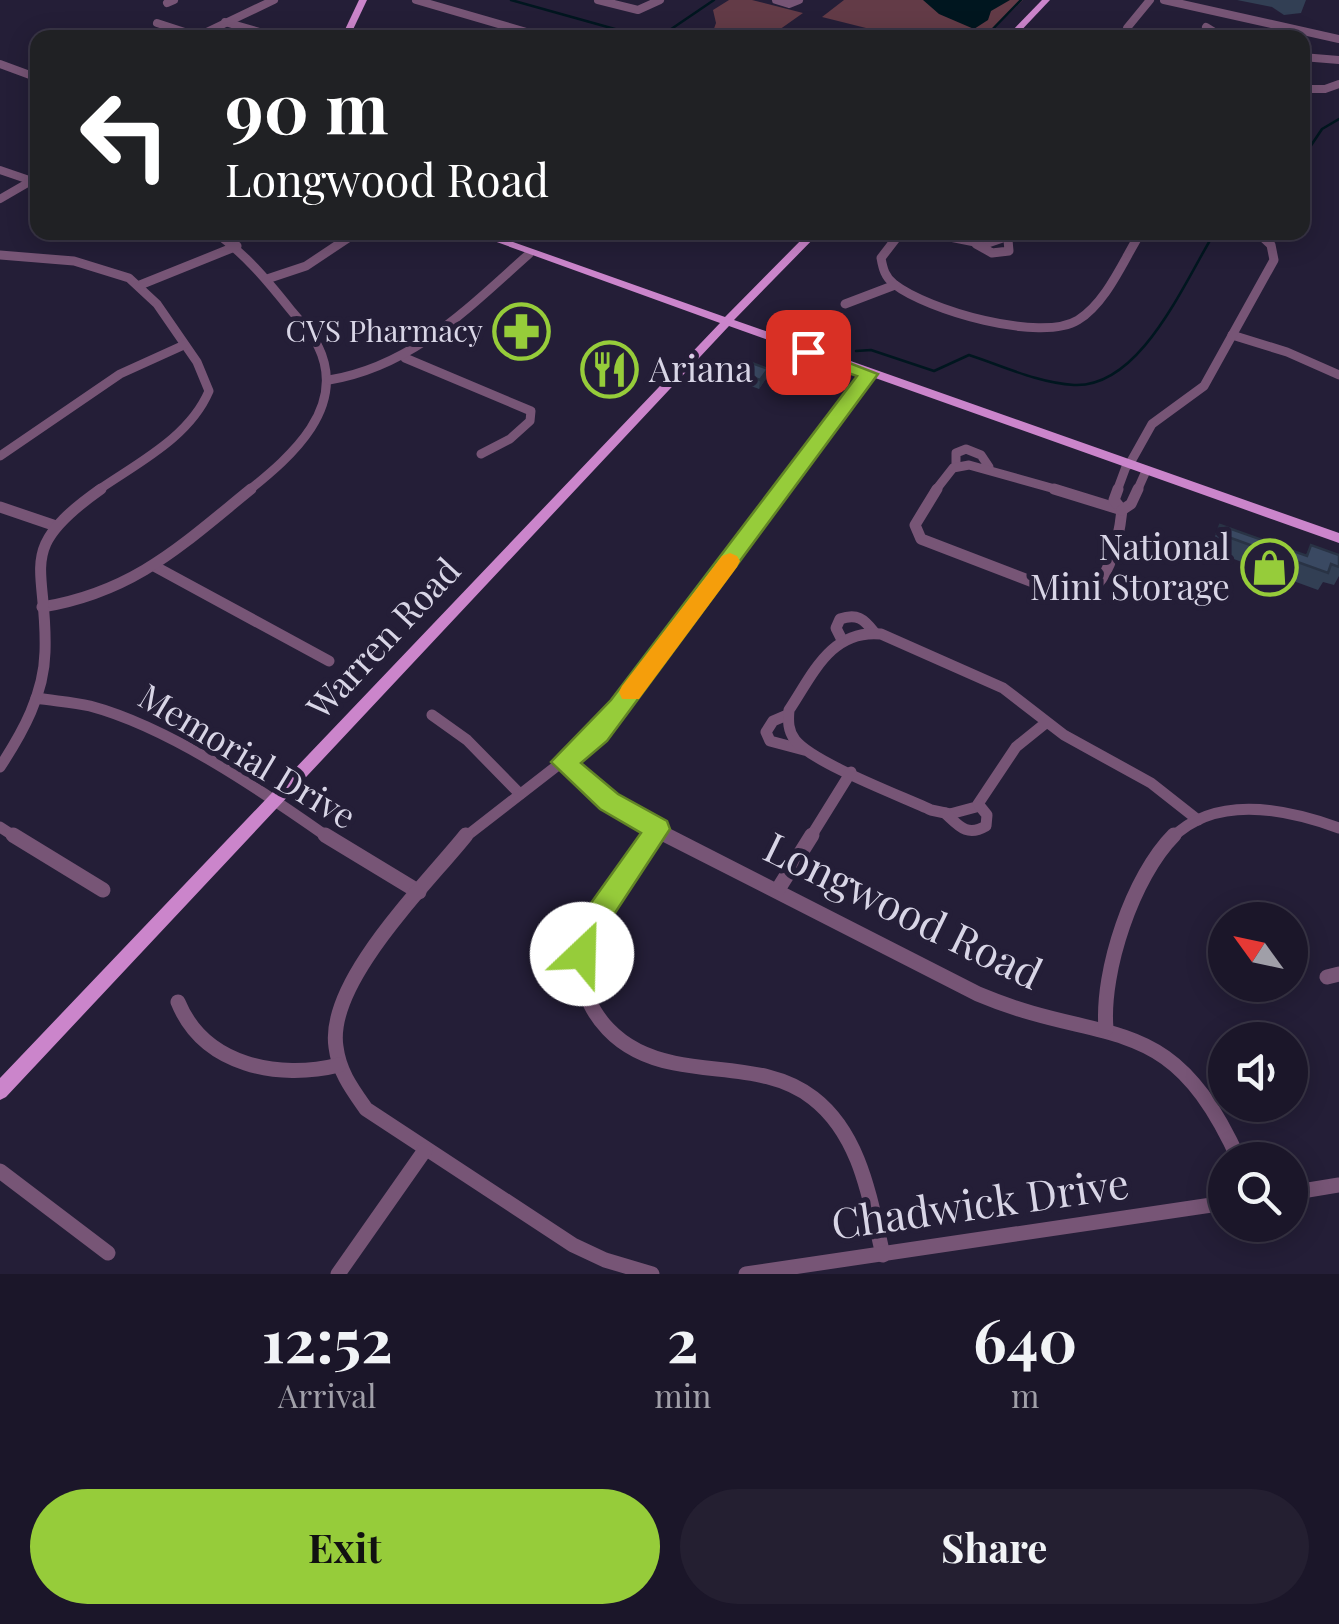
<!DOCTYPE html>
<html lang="en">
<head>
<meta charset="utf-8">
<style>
  body { margin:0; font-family:"Playfair Display",serif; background:#241f31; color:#f1f3f6; height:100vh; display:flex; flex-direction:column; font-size:38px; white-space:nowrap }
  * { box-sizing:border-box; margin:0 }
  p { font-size:32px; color:#a09fa8 }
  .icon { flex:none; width:55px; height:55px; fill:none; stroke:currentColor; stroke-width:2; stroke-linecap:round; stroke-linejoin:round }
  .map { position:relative; height:1274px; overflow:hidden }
  .panel { display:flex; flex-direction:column; background:#1b1629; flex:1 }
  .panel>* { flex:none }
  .top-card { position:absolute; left:30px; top:30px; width:1280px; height:210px; border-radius:20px; box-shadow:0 5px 25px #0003,0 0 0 2px #393546; background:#202124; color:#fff; overflow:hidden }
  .needle { width:65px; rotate:303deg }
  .buttons { position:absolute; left:1208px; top:902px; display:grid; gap:20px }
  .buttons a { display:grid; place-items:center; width:100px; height:100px; border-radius:50%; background:#1b1629; box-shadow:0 5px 25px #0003,0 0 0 2px #393546; font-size:50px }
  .pin { position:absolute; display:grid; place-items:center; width:85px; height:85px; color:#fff; margin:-42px; border-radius:20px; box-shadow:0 5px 15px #0006 }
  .me { position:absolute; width:110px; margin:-55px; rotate:24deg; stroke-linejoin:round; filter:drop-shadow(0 0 8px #0008) }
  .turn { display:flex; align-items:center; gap:35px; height:210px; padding:0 30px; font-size:45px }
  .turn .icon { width:130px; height:130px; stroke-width:2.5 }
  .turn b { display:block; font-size:70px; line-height:85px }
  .eta { display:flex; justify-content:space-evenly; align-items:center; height:170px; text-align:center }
  .eta b { font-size:60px; font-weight:700; line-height:70px }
  .button { display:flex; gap:20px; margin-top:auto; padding:20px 30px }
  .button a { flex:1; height:115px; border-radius:60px; background:#96cc3a; color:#111; font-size:40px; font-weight:700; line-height:115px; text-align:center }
  .button a+a { background:#241f31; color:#f1f3f6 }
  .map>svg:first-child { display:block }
  .green { fill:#633b47 }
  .water { fill:#00161f }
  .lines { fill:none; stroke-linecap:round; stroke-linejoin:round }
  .stream { stroke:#00161f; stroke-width:2.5 }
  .minor-far3 { stroke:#775576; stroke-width:8 }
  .minor-far2 { stroke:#775576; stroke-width:9 }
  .minor-far1 { stroke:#775576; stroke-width:11 }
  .minor { stroke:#775576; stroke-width:15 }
  .major { fill:#cb85cb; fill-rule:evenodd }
  .wall { fill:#323f54 }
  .shaded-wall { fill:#293345 }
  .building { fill:#3a4962; stroke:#293345; stroke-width:2.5 }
  .route { fill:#96cc3a; stroke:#628526; stroke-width:2.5 }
  .slow { fill:#f59e0b }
  .labels { text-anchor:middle; stroke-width:10; stroke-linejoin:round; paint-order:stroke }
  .far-poi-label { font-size:30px; fill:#d8d5e6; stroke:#241e37; text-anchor:end }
  .poi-label { font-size:35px; fill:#d8d5e6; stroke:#241e37; text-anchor:start }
  .street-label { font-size:35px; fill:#d8d5e6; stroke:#241e37 }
  .near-street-label { font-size:42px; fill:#d8d5e6; stroke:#241e37 }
</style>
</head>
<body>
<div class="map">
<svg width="1339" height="1274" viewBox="0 0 1339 1274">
  <rect width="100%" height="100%" fill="#241e37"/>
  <g class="green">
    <polygon points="729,0 752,0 803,13 769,37 711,37 716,23 713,10"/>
    <polygon points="844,0 1023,0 985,37 902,37 822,17"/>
  </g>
  <polygon class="water" points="923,0 1010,0 991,11 988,20 974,29 939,14"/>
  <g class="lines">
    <g class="stream">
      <polyline points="511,0 647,38"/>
      <polyline points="658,38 714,0"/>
      <polyline points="984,38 1021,0"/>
      <polyline points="1302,159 1322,129 1339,119"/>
      <path d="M856 351 871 350 934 371 969 355C1003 366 1038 383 1074 385 1141 388 1184 282 1215 232"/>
      <polyline points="842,355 848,353"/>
    </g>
    <g class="minor-far3">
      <polyline points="416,0 547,38"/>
      <polyline points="598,0 638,10 660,0"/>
      <polyline points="776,0 789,4 799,0"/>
      <polyline points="1164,0 1339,39"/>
      <polyline points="167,3 174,0"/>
      <polyline points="225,22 263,33 309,32"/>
      <polyline points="157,23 197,36"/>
      <polyline points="1206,27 1224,38"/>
      <polyline points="194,38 274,0"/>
      <polyline points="1129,38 1127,28 1150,0"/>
      <polyline points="1302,57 1339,60"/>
      <polyline points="0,64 38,78"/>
      <polyline points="1302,89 1325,89 1339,84"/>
      <polyline points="0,170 38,183"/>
      <polyline points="0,199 31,181"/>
    </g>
    <g class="minor-far2">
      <path d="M215 232C246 255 266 279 290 309 299 320 311 332 318 346 348 407 292 456 248 491"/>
      <path d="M901 232 881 258C883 269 885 277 894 284 927 310 1041 343 1078 320 1107 302 1124 259 1141 232"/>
      <polyline points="925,232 985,244 1020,232"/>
      <polyline points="976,244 992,253 1009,251 1008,240"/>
      <path d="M0 255 74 261 129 278 157 304 197 362 209 391C189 438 137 463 97 491"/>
      <polyline points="267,279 306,266 357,232"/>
      <polyline points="140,285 237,246"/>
      <polyline points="845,304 895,285"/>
      <polyline points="1232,335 1287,352 1339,375"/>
      <polyline points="405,358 531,411 530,421 510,439 481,454"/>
      <path d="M329 380C413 366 468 308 529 254"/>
      <polyline points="0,456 120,374 184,345"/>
      <polyline points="1129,465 1152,424 1204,386 1274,260 1271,245 1257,232"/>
      <polyline points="956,466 956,453 966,449 981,455 989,467"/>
      <polyline points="780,491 868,374"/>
      <polyline points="935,491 953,468 969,465 1062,491"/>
      <polyline points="1117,491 1127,464"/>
      <polyline points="1137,491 1146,471"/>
    </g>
    <g class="minor-far1">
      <path d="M937 489 915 525 921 539 1072 597C1108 596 1119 539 1122 510"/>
      <polyline points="1054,489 1122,510"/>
      <polyline points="1118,489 1114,500 1122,510"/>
      <polyline points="0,507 56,526"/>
      <polyline points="1122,510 1131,504 1138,489"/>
      <polyline points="154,566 329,661"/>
      <path d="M42 607C134 592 182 545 251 489"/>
      <path d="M841 638 836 628 840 619C857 613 864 619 874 632"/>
      <path d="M36 698C54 701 73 702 90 706 169 727 262 791 329 838"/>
      <polyline points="432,715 467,740 520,794"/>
      <polyline points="787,715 773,721 766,732 770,741 804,750"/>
      <path d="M1047 722 1016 747 976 807 950 814 931 810C901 796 813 763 795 740 788 731 788 721 789 710 813 674 831 629 881 634L1003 688 1064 735 1151 783 1198 820"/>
      <polyline points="564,762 621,808 670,838"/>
      <path d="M0 767C23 732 44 694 45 652 48 564 13 551 101 489"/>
      <path d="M945 813C959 826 967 837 986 826L987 815 979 805"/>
      <polyline points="0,827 17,838"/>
      <polyline points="464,838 598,734 782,489"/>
      <polyline points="652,838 658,829"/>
      <polyline points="810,838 851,772"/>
      <path d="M1172 838C1216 794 1287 809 1339 828"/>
    </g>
    <g class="minor">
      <polyline points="13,835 103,890"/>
      <polyline points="325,835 419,892"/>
      <path d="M466 835C426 885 326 982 336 1047 339 1072 352 1089 366 1109L573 1245 605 1260 652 1274"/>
      <path d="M653 835C613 889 546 964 608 1029 625 1047 649 1058 674 1063 722 1073 773 1067 813 1098 861 1135 870 1200 883 1255"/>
      <path d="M666 835 978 994C1108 1049 1169 1005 1239 1160"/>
      <polyline points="777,891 812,835"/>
      <polyline points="1327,977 1339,974"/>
      <path d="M178 1002C204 1066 279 1080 339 1065"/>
      <path d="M1106 1029C1101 971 1133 876 1174 835"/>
      <polyline points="0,1171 108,1253"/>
      <polyline points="1290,1193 1339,1185"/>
      <polyline points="338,1274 425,1150"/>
      <polyline points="746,1274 1225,1203"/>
    </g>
    <g class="major">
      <polygon points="359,0 367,0 349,38 341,38"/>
      <polygon points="1042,0 1050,0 1014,38 1005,38"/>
      <polygon points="469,232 485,232 725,317 809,232 820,232 734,320 1339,533 1339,543 729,326 6,1097 0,1100 0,1078 720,323"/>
    </g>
  </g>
  <g class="wall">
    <polygon points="1237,0 1306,0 1301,13 1284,15 1272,7"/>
    <polygon points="683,232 716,232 712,237"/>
    <polygon points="741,373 767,377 759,389 740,382"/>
    <polygon points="1220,525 1306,555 1311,545 1339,555 1339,576 1334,585 1323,582 1318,590 1209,550"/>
  </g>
  <polygon class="shaded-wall" points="768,369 767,377 759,389 760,380"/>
  <g class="building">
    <polygon points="752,363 768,369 760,380 741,373"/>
    <polygon points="1220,525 1307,556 1311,545 1339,555 1339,567 1331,564 1328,573 1217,533"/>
  </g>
  <polygon class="route" points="808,347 878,374 627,714 607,741 581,763 618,794 667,821 670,829 607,925 592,963 582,967 573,963 569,954 586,910 641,833 600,809 551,762 611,700 857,376 801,356 798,352"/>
  <polygon class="slow" points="730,553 737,556 740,561 737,567 639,699 622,699 619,692 622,686 722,556"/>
  <defs>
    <symbol id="pharmacy-ring" viewBox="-11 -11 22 22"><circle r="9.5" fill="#241e37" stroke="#96cc3a" stroke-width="1.5"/><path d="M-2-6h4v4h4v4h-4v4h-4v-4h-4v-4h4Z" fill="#96cc3a"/></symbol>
    <symbol id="restaurant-ring" viewBox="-11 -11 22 22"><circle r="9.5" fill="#241e37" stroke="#96cc3a" stroke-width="1.5"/><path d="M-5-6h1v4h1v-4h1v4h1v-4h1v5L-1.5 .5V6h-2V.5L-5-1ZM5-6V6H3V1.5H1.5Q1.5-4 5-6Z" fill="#96cc3a"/></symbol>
    <symbol id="shop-ring" viewBox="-11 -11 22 22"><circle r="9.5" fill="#241e37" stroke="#96cc3a" stroke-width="1.5"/><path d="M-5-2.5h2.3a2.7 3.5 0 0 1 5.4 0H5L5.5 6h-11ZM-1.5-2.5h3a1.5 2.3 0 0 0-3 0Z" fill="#96cc3a"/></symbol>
  </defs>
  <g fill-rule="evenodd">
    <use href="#pharmacy-ring" x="490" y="300" width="63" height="63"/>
    <use href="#restaurant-ring" x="578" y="338" width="63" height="63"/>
    <use href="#shop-ring" x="1238" y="536" width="63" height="63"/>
  </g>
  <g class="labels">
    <g class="far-poi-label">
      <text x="483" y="342">CVS Pharmacy</text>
    </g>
    <g class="poi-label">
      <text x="649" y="382">Ariana</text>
      <text x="1230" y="560" text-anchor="end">National<tspan x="1230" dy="40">Mini Storage</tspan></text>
    </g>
    <g class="street-label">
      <text transform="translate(384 639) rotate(-47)" y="12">Warren Road</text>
      <text transform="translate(247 757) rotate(31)" y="12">Memorial Drive</text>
    </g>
    <g class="near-street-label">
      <text transform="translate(903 911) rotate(26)" y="15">Longwood Road</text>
      <text transform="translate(980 1204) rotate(-8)" y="15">Chadwick Drive</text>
    </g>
  </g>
</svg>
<div class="buttons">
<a><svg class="needle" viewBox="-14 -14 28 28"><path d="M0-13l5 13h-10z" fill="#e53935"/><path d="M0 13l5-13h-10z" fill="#a09fa8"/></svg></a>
<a><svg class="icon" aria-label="sound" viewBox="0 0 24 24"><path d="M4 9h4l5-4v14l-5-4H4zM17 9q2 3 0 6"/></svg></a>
<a><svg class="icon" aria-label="search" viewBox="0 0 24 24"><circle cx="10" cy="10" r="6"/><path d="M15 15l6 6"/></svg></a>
</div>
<div class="pin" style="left:808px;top:352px;background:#d93025"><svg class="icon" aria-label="arrive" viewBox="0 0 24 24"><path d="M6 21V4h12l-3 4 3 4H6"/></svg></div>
<svg class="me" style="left:582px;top:954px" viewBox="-20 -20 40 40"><circle r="19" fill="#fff"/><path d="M0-13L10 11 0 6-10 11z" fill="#96cc3a"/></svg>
<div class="top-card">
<div class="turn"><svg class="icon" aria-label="left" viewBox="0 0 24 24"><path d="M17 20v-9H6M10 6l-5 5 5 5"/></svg><div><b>90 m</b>Longwood Road</div></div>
</div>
</div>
<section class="panel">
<div class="eta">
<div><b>12:52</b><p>Arrival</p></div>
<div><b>2</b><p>min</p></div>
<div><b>640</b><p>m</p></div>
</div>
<div class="button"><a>Exit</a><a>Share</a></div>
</section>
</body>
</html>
